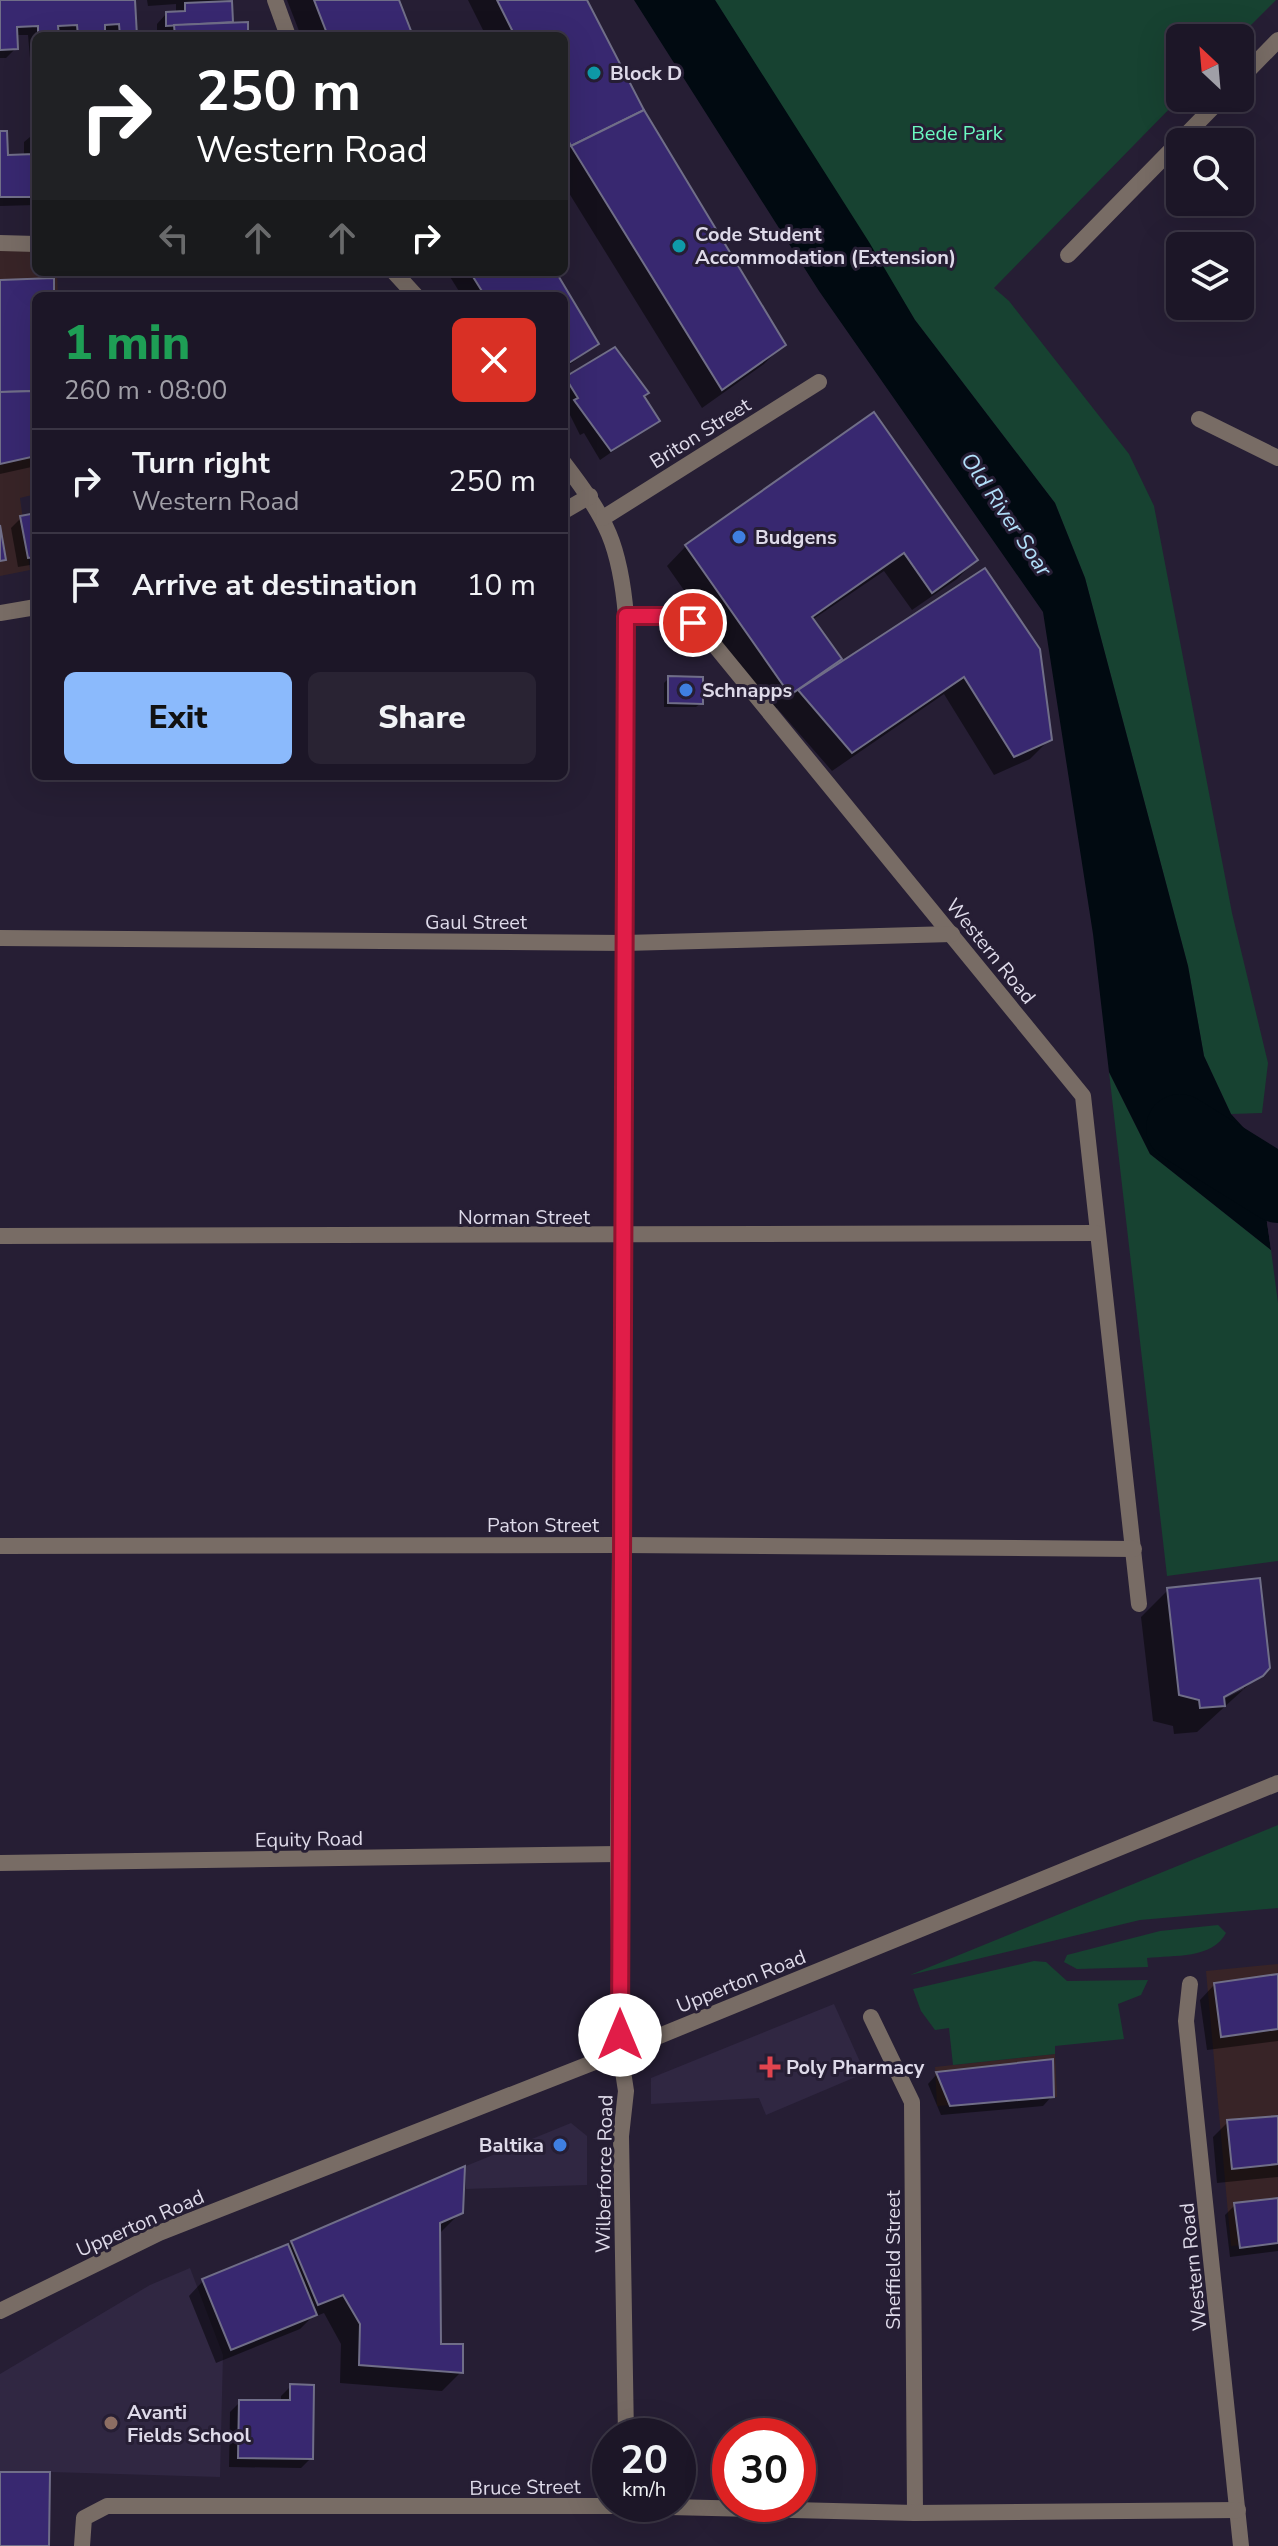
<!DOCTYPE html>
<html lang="en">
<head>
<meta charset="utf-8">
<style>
  body { margin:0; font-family:"Nunito Sans",sans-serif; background:#292333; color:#f1f3f6; height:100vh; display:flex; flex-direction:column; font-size:30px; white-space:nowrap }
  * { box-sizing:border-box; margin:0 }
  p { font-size:26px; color:#a09fa7 }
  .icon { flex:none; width:44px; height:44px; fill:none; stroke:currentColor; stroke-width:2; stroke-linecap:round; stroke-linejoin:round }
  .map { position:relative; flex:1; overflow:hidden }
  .side { position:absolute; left:32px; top:292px; width:536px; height:488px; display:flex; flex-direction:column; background:#1c1627; border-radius:12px; box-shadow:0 8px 32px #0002,0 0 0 2px #3a3544 }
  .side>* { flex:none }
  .hud { position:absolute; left:32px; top:32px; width:536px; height:244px; border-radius:12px; box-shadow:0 8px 32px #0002,0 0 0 2px #3a3544; background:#202124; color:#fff; overflow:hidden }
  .needle { width:52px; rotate:334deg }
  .controls { position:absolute; left:1166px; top:24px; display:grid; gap:16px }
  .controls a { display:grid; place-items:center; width:88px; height:88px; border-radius:12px; background:#1c1627; box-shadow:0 8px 32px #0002,0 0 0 2px #3a3544; font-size:40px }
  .speed { position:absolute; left:592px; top:2418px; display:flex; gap:16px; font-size:40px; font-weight:700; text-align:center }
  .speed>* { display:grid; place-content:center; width:104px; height:104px; border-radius:50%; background:#1c1627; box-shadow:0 8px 32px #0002,0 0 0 2px #3a3544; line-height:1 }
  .speed small { font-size:20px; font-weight:400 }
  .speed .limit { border:12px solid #d22; background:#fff; color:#111 }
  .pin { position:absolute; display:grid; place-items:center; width:68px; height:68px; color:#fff; margin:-34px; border:4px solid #fff; border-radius:50%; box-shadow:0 2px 8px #0007 }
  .me { position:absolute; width:88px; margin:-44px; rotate:0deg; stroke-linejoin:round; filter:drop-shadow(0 0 6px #0008) }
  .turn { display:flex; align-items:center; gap:28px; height:168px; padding:0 32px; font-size:36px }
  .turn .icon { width:104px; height:104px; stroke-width:2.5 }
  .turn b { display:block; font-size:56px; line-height:68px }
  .lanes { display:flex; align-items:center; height:76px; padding:0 32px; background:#0003; justify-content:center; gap:40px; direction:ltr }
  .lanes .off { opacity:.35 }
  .round { display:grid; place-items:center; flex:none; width:84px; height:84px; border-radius:12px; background:#292333 }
  .summary { display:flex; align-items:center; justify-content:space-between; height:136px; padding:0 32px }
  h1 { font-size:48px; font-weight:800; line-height:60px; color:#1e9e55 }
  .button { display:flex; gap:16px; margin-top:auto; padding:16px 32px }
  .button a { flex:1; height:92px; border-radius:12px; background:#8bbafc; color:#111; font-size:32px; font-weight:800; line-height:92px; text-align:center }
  .button a+a { background:#292333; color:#f1f3f6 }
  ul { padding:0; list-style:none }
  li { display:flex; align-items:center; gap:24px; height:104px; padding:0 32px; border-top:2px solid #3a3544 }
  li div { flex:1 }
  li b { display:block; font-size:30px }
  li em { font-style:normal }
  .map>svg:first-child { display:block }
  .built { fill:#302742 }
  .industrial { fill:#382427 }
  .green { fill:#174231 }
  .water { fill:#010a11 }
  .pier { fill:#261e34 }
  .shadow { fill:#0007; fill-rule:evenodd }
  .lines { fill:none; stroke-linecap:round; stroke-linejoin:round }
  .river { stroke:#010a11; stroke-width:68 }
  .building { fill:#382870; stroke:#706e88; stroke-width:2 }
  .minor { stroke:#786c65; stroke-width:16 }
  .tertiary { stroke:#786c65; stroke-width:16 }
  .route-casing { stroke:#92132f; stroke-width:20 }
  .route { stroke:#e11d48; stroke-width:14 }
  .culture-dot { fill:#0f9aa8; stroke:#261e34; stroke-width:3 }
  .shop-dot { fill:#3f7fe0; stroke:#261e34; stroke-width:3 }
  .health-dot { fill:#e0444e; stroke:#261e34; stroke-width:3 }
  .education-dot { fill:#8d6e63; stroke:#261e34; stroke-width:3 }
  .labels { text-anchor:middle; stroke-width:6; stroke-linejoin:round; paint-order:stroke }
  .poi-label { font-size:20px; font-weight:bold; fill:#dedae9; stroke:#261e34; text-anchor:start }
  .park-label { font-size:20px; fill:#6bfac1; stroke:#261e34 }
  .street-label { font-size:20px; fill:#dedae9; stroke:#261e34 }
  .water-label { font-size:22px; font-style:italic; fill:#b2e0fa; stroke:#261e34 }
</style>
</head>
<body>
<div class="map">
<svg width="1278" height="2546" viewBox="0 0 1278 2546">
  <rect width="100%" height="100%" fill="#261e34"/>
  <g class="built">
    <polygon points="834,2004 865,2073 766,2115 759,2098 651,2104 651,2078"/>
    <polygon points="571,2123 587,2136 587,2185 466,2189 466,2166"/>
    <polygon points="190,2268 223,2355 220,2477 50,2472 49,2546 0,2546 0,2374 150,2285"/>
  </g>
  <g class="industrial">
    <polygon points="36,246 36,272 57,272 58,296 36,296 36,494 20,498 30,570 0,576 0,247"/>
    <polygon points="1278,1964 1278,2242 1231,2246 1206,1971"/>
    <polygon points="1055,2054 1057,2097 937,2106 935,2067"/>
  </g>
  <g class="green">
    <polygon points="715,0 1276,0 1238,38 1180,38 1180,98 994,288 1009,301 1129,454 1154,506 1232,913 1268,1063 1262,1113 1231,1114 1204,1056 1188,966 1085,578 1055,503 915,320"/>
    <polygon points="1109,1072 1150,1154 1271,1250 1278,1303 1278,1561 1167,1576"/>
    <polygon points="1278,1825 1278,1908 1140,1920 910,1975"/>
    <path d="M1218 1925 1226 1933C1212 1959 1175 1955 1147 1958L1148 1967 1077 1969 1064 1962 1067 1955 1160 1931Z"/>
    <polygon points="1034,1961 1046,1962 1067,1981 1148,1980 1141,1995 1118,2004 1124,2039 1055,2046 1055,2054 953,2065 949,2028 935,2030 921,2011 913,1989"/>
  </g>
  <polygon class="water" points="634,0 715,0 869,242 915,320 1055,503 1085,578 1188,966 1204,1056 1231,1114 1255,1140 1271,1250 1150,1154 1109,1072 1093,934 1043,612 819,291"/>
  <polygon class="pier" points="1255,1140 1259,1141 1274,1252 1271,1250"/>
  <g class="shadow">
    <polygon points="0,0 133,0 135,36 110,36 110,33 36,36 36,57 30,58 28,35 16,35 16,48 6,58 0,58"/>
    <polygon points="147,0 230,0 232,24 246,36 157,35 157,24 166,14 176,13 176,4 148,6"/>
    <polygon points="287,0 397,0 411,36 301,36"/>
    <polygon points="468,0 585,0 642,111 783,345 764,364 702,408 564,185 564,36 486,36"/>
    <polygon points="36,132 36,205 0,206 0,133 6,157 24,156 24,142"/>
    <polygon points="447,272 554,272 597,344 564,369 564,296 462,296"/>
    <polygon points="0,282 52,296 36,296 36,466 0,474"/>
    <polygon points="567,379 643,397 657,421 600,460 584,433 580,435 564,403"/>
    <polygon points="874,415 976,560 957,579 912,610 884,571 812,620 832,668 984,570 1050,739 1030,759 994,775 944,694 832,771 777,708 770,713 667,566 686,546"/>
    <polygon points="36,516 36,564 18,567 11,528 21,518"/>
    <polygon points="669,678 701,703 696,707 664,707 664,683"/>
    <path d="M1168 1590 1268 1667 1197 1732 1174 1734 1173 1726 1153 1721 1141 1617ZM1244 1685V1689L1216 1703 1215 1700Z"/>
    <polygon points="1278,1976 1278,2041 1207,2050 1200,2000 1214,1985"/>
    <polygon points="937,2074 1052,2096 1043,2106 941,2115 928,2084"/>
    <polygon points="1278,2118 1278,2177 1217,2183 1213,2137 1228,2122"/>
    <polygon points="1278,2200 1278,2251 1230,2257 1225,2215 1235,2205"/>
    <polygon points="461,2212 439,2234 439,2346 461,2372 442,2391 340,2383 341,2344 324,2313 311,2318 300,2329 216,2363 189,2296 203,2281 292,2243"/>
    <polygon points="291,2386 311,2458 301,2468 229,2467 230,2412 240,2402 281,2402 281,2396"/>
  </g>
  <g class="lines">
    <polyline class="river" points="1180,1128 1278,1189"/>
  </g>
  <g class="building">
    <polygon points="0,0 135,0 137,36 120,36 119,24 105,25 105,36 78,36 77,25 58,26 59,36 38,36 38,26 17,27 18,49 0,50"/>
    <polygon points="314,0 399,0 413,36 328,36"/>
    <polygon points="497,0 587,0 644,110 571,146 564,132 564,36 515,36"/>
    <polygon points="232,1 233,22 166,26 166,12 185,11 185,3"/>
    <polygon points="248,22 248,36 175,36 174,25"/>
    <polygon points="644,110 786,345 722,390 571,146"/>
    <polygon points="33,130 36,197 0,197 0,131 7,131 8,155 34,154"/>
    <polygon points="470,272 556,272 599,344 564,366 564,296 485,296"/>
    <polygon points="54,278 54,296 36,296 36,391 0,392 0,280"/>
    <polygon points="615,347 649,393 644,396 660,421 611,451 574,400 578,398 565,377"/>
    <polygon points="36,391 36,456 0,464 0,392"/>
    <polygon points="874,412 978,560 932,593 904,553 812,617 842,659 790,695 685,545"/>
    <polygon points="36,513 36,557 28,558 20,516"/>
    <polygon points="0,525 6,560 0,561"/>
    <polygon points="985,568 1040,649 1052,740 1014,757 964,677 852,753 798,690"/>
    <polygon points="668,676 703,677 703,704 668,703"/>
    <polygon points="1260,1578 1270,1668 1263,1676 1224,1697 1225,1706 1200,1708 1199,1700 1179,1695 1167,1588"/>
    <polygon points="1278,1974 1278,2029 1221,2037 1214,1983"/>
    <polygon points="1053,2059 1054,2097 950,2106 936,2072"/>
    <polygon points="1278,2116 1278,2164 1232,2169 1227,2120"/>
    <polygon points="465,2166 463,2213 440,2223 441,2344 463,2344 463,2373 359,2365 360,2324 343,2295 318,2305 291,2241"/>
    <polygon points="1278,2198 1278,2243 1240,2248 1234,2203"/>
    <polygon points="288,2244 317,2315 231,2350 202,2279"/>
    <polygon points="290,2384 314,2385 313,2459 238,2458 239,2400 290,2400"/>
    <polygon points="0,2472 50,2472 49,2546 0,2546"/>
  </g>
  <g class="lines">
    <g class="minor">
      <polyline points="275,0 288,36"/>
      <polyline points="1240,79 1278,40"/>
      <polyline points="0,243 36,244"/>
      <polyline points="1068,255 1222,98"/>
      <polyline points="394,272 416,296"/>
      <polyline points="1199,419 1278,458"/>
      <path d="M564 463C607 519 620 545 626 616L618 1854 620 2052 626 2091 621 2136 626 2436"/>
      <polyline points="564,511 590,496"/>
      <polyline points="603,518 819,382"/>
      <polyline points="0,613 36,607"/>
      <path d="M626 616C659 613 682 614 707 636L1083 1096 1139 1604"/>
      <polyline points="0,938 625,943 952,934"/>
      <polyline points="0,1236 1096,1233"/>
      <polyline points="0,1546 620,1545 1134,1549"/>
      <polyline points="0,1863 618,1854"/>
      <polyline points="1190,1984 1186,2021 1241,2546"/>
      <polyline points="871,2017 912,2102 915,2513"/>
      <polyline points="82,2546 84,2518 107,2506 627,2506 915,2513 1238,2510"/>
    </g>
    <polyline class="tertiary" points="0,2311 159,2233 620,2052 1278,1783"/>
  </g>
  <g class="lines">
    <defs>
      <polyline id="route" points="620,2035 626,616 675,616 693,623"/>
    </defs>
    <use href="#route" class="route-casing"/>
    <use href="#route" class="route"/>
  </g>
  <g class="culture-dot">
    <circle cx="594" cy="73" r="8"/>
    <circle cx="679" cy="246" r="8"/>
  </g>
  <g class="shop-dot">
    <circle cx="739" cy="537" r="8"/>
    <circle cx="686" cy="690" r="8"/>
    <circle cx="560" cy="2145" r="8"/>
  </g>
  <path class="health-dot" d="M766 2055h8v8h8v8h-8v8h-8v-8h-8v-8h8z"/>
  <circle class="education-dot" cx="111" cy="2423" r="8"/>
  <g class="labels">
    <g class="poi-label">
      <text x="610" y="80">Block D</text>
      <text x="695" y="241">Code Student<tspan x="695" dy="23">Accommodation (Extension)</tspan></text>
      <text x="755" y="544">Budgens</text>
      <text x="702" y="697">Schnapps</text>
      <text x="786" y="2074">Poly Pharmacy</text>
      <text x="544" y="2152" text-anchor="end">Baltika</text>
      <text x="127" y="2419">Avanti<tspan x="127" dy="23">Fields School</tspan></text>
    </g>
    <g class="park-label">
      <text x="957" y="140">Bede Park</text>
    </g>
    <g class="street-label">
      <text transform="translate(700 433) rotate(-32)" y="7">Briton Street</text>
      <text x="476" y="929">Gaul Street</text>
      <text transform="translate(991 951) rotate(51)" y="7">Western Road</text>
      <text x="524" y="1224">Norman Street</text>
      <text x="543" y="1532">Paton Street</text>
      <text transform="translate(309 1839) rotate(-1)" y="7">Equity Road</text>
      <text transform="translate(741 1981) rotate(-22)" y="7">Upperton Road</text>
      <text transform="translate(604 2174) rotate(-89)" y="7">Wilberforce Road</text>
      <text transform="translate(140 2223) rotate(-24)" y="7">Upperton Road</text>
      <text transform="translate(893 2260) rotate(-90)" y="7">Sheffield Street</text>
      <text transform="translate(1193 2267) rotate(-96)" y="7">Western Road</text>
      <text transform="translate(525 2487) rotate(-1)" y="7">Bruce Street</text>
    </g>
    <g class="water-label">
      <text transform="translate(1007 514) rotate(56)" y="8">Old River Soar</text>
    </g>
  </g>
</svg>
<div class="controls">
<a><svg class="needle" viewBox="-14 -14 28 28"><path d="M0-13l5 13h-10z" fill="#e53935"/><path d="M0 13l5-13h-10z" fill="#a09fa7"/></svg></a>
<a><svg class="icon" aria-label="search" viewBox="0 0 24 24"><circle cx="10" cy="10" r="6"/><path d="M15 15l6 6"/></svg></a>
<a><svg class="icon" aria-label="layers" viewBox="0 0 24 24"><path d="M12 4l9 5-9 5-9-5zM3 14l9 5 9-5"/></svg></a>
</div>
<div class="speed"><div>20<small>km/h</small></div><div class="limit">30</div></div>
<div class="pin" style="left:693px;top:623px;background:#d93025"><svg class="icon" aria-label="arrive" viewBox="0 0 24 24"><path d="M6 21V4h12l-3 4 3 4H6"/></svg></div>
<svg class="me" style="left:620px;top:2035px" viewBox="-20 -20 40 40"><circle r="19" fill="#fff"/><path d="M0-13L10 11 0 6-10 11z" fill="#e11d48"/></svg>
<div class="hud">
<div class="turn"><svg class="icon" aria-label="right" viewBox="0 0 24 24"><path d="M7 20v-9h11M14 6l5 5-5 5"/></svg><div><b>250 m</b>Western Road</div></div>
<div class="lanes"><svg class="icon off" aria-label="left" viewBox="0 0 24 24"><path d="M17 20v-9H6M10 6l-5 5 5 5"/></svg><svg class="icon off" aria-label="ahead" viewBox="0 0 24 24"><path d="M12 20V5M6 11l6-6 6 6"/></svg><svg class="icon off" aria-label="ahead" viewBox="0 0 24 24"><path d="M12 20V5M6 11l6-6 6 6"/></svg><svg class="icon" aria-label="right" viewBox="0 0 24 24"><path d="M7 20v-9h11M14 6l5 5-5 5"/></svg></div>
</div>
<section class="side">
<div class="summary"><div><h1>1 min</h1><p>260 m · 08:00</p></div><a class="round" style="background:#d93025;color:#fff"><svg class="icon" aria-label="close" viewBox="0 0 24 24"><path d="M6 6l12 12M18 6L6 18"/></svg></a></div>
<ul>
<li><svg class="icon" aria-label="right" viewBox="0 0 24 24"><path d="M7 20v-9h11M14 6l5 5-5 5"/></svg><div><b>Turn right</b><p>Western Road</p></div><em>250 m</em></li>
<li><svg class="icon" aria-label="arrive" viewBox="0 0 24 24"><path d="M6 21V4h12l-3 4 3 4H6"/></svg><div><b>Arrive at destination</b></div><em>10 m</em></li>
</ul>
<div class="button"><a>Exit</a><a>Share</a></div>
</section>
</div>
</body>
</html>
